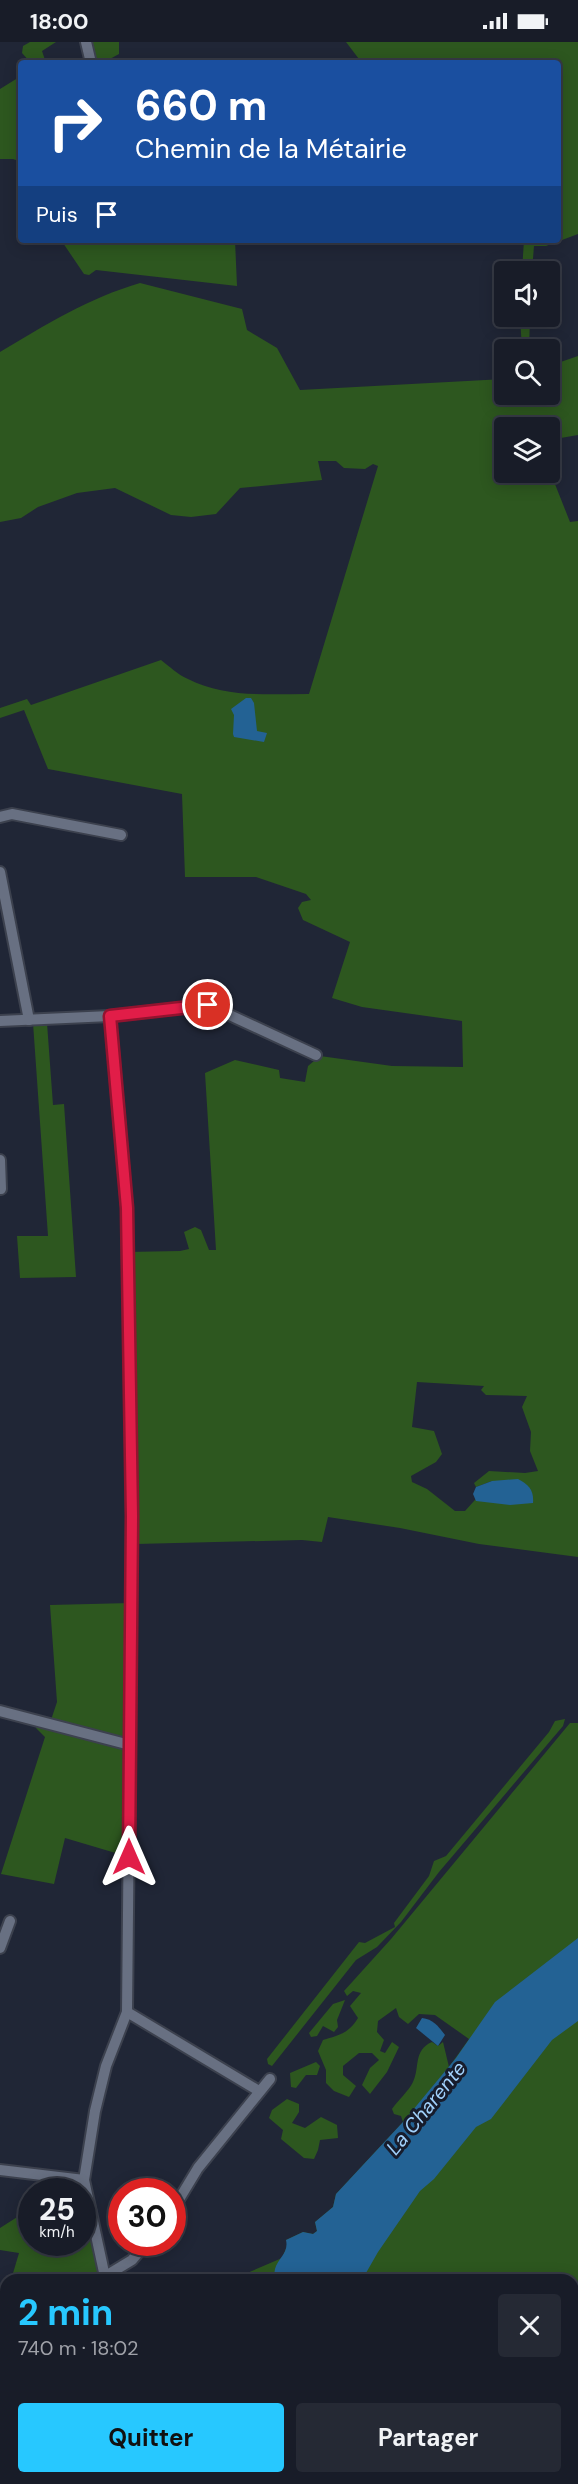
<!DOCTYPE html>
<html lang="fr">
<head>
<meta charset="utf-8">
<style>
  body { margin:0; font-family:"DM Sans",sans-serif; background:#252934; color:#f1f3f6; height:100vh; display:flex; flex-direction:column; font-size:22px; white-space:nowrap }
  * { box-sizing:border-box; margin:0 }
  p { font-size:20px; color:#9fa1a8 }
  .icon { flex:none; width:33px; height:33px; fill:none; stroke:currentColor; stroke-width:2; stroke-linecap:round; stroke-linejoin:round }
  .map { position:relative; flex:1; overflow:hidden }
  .sheet { position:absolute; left:0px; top:2232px; width:579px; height:210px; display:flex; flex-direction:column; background:#181c28; border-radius:18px 18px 0 0; box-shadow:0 3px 15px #0003,0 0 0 2px #363a45 }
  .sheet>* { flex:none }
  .top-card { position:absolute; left:18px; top:18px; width:543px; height:183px; border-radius:6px; box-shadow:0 3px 15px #0003,0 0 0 2px #363a45; background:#1a4fa0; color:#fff; overflow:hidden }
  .fabs { position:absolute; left:494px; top:219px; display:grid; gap:12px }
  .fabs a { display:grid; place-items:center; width:66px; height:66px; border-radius:6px; background:#181c28; box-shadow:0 3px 15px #0003,0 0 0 2px #363a45; font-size:30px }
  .speed { position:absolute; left:18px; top:2136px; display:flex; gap:12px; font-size:30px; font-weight:700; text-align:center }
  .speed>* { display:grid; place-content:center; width:78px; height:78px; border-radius:50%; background:#181c28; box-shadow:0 3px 15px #0003,0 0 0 2px #363a45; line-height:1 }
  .speed small { font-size:15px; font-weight:400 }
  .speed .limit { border:9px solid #d22; background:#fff; color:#111 }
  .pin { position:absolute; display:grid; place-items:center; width:51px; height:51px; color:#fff; margin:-26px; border:3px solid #fff; border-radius:50%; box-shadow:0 2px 6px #0007 }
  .me { position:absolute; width:66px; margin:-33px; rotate:0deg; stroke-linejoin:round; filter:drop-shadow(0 0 4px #0008) }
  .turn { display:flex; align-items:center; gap:21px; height:126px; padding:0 18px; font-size:27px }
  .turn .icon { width:78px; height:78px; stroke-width:2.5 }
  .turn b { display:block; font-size:42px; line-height:51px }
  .then { display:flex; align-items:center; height:57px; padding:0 18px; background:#0003; gap:12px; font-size:22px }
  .round { display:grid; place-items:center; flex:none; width:63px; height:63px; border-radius:6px; background:#252934 }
  .head { display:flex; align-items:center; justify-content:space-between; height:102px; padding:0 18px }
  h1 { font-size:36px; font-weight:700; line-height:45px; color:#27c8ff }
  .cta { display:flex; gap:12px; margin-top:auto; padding:12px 18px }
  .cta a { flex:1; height:69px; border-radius:6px; background:#27c8ff; color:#111; font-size:24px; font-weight:700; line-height:69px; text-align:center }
  .cta a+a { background:#252934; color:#f1f3f6 }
  .status { display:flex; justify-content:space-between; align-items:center; height:42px; padding:0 30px; background:#181c28; direction:ltr }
  .status svg { height:16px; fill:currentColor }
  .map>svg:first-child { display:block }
  .green { fill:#2d571f; fill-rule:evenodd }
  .water { fill:#236294 }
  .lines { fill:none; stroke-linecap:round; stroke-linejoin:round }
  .minor-casing { stroke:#3c414e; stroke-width:14 }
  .minor { stroke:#687082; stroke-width:10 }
  .route-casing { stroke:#92132f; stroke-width:15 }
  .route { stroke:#e11d48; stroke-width:10 }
  .labels { text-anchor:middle; stroke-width:6; stroke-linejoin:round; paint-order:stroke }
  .water-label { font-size:20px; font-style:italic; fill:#a1d1fc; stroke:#171c2c }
</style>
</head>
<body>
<div class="status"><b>18:00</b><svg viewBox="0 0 49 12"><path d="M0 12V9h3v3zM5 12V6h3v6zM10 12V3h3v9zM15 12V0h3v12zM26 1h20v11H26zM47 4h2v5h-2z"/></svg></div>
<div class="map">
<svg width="578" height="2442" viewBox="0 0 578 2442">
  <rect width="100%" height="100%" fill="#202636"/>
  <g class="green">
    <polygon points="30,0 56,0 42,9 46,21 31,21 22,11 23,4"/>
    <polygon points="91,0 119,0 119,12 108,18 95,20"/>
    <polygon points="346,0 578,0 578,192 546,204 534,204 532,229 522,229 524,198 558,198 558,21 362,21"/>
    <polygon points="21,34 21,118 19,119 13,117 0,117 0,47"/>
    <polygon points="61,198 71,200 109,198 109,201 111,198 235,198 237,244 96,228 89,233 84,232"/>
    <path d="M140 241 242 267 247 288 277 306 300 348 504 337V352H549V324L578 314V393L549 398V386H504V430H549V427L570 480 578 479V1515L479 1502 400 1486 328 1475 322 1500 302 1498 136 1502 127 1210 180 1209 189 1207 184 1190 195 1185 201 1188 209 1208H216L205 1031 235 1018 279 1028 280 1036 305 1040 308 1024 320 1014 392 1024 463 1025 462 979 362 965 332 956 350 900 303 878 298 866 302 860 311 858 306 852 256 835H185L182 752 48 727 24 668 0 676V666L27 657 31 663 161 618C169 624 178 633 188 637 225 656 268 652 309 652L378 424 373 422 365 427 344 426 336 419H318L322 438 240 446 216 472 191 475 171 473 115 446 77 451 38 465 21 476 0 480V310C45 283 89 256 140 241ZM417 1340 484 1344 481 1348 486 1353 527 1354 522 1365 531 1390 530 1409 538 1429 525 1431 489 1429 474 1441 476 1445 492 1439 465 1469H455L427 1447 412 1440 411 1434 436 1420 442 1412 434 1389 412 1385Z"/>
    <polygon points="520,275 530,275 529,307 522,307"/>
    <polygon points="33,981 47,981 53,1063 64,1062 76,1235 20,1236 17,1194 48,1194"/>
    <polygon points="131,1561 129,1815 65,1796 54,1842 1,1832 45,1695 36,1686 37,1679 50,1681 57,1660 50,1563"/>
    <polygon points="565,1677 563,1684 439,1830 401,1880 377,1905 356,1918 272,2024 268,2022 267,2017 359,1900 365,1901 395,1885 394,1881 429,1834 434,1819 446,1814 549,1690 555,1679"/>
    <path d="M570 1681H578V2442H0V2301L6 2289V2436H573V2238H231L282 2216 288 2202 286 2198 303 2190 313 2192 317 2189 315 2180 333 2165 336 2152 403 2080 401 2074 394 2072 392 2067C398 2058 408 2050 413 2040 420 2026 413 2008 432 2000L438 2004 443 2000 449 2025 469 1997 435 1973 419 1972 408 1982 399 1975 396 1966 378 1979 377 1990 384 1998 380 2009 385 2011 392 2000 399 2005 387 2030 370 2052 362 2043 370 2026 379 2018 372 2011H359L343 2024V2033L356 2044 349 2055 334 2049 326 2041V2028L318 2009 323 1998C340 1993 349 1991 358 1976L350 1964 361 1951 353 1949 347 1954 344 1949 391 1897Z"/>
    <polygon points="345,1958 337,1978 338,1985 334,1990 323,1984 317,1994 311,1995 309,1991 333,1962"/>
    <polygon points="316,2020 320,2024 317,2033 306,2033 296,2046 291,2045 290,2031"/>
    <polygon points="287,2057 299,2062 299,2070 292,2081 305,2086 321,2075 337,2083 338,2096 320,2098 318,2108 314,2117 304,2116 281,2097 283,2088 269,2076 272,2068"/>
    <polygon points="41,2138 73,2146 76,2149 37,2150"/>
    <polygon points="83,2166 100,2238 11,2238 19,2211 0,2208 0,2186 22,2172 29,2176 31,2169 32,2200 82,2200"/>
  </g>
  <g class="water">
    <polygon points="246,656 251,656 254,661 257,689 267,691 264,700 234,695 233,692 234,673 231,667"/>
    <path d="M518 1437C529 1443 534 1448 533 1461L510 1463 476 1459 473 1452 476 1445 492 1439Z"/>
    <path d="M578 1896V1979L552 1998 491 2077 476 2085 434 2137 420 2149 378 2210 362 2238H274C275 2234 274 2231 275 2227 278 2216 289 2211 286 2198L303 2190 313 2192 317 2189 315 2180 333 2165 336 2152 403 2080 456 2016 495 1960Z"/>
    <path d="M422 1976C433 1977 439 1985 445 1993L438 2004 416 1986Z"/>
    <polygon points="247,2436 314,2436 315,2442 247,2442"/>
  </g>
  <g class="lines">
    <defs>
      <g id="minor">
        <polyline points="86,0 91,21"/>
        <polyline points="0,775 12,772 121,793"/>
        <polyline points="0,830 29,978"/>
        <polyline points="0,979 110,974 208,963 316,1013"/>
        <polyline points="0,1118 1,1147"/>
        <polyline points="0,1669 130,1703"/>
        <polyline points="0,1906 10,1879"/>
        <polyline points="127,1970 259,2049"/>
        <polyline points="0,2128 84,2138"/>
        <polyline points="172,2169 198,2126 270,2037"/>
        <polyline points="105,2235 84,2138 95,2069 106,2024 127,1970 132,1474 127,1166 110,974"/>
        <polyline points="99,2238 132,2218 147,2200"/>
        <polyline points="0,2301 6,2289"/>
      </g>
    </defs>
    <use href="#minor" class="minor-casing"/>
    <use href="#minor" class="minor"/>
  </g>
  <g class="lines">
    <defs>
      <polyline id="route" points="129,1815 132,1474 127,1166 110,974 208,963"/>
    </defs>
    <use href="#route" class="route-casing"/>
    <use href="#route" class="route"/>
  </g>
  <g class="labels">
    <g class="water-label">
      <text transform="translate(426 2066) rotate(-51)" y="7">La Charente</text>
    </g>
  </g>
</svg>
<div class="fabs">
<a><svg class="icon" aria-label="sound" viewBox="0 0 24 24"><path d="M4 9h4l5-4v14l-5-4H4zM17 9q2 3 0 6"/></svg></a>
<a><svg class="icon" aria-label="search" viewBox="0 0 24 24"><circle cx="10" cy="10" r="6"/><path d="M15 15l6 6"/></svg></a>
<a><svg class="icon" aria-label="layers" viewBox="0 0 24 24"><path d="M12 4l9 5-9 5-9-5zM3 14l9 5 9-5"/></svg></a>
</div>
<div class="speed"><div>25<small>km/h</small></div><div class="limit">30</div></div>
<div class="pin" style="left:208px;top:963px;background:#d93025"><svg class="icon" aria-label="arrive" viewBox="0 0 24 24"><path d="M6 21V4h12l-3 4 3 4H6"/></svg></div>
<svg class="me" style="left:129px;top:1815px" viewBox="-20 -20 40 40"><path d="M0-17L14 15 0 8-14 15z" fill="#e11d48" stroke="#fff" stroke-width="4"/></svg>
<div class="top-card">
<div class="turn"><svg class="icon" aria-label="right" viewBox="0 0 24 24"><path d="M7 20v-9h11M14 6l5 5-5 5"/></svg><div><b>660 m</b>Chemin de la Métairie</div></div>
<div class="then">Puis<svg class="icon" aria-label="arrive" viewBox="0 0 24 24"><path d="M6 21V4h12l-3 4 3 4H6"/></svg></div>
</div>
<section class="sheet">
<div class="head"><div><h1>2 min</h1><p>740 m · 18:02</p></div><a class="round"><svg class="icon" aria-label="close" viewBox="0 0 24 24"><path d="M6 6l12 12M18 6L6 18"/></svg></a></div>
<div class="cta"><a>Quitter</a><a>Partager</a></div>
</section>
</div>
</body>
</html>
